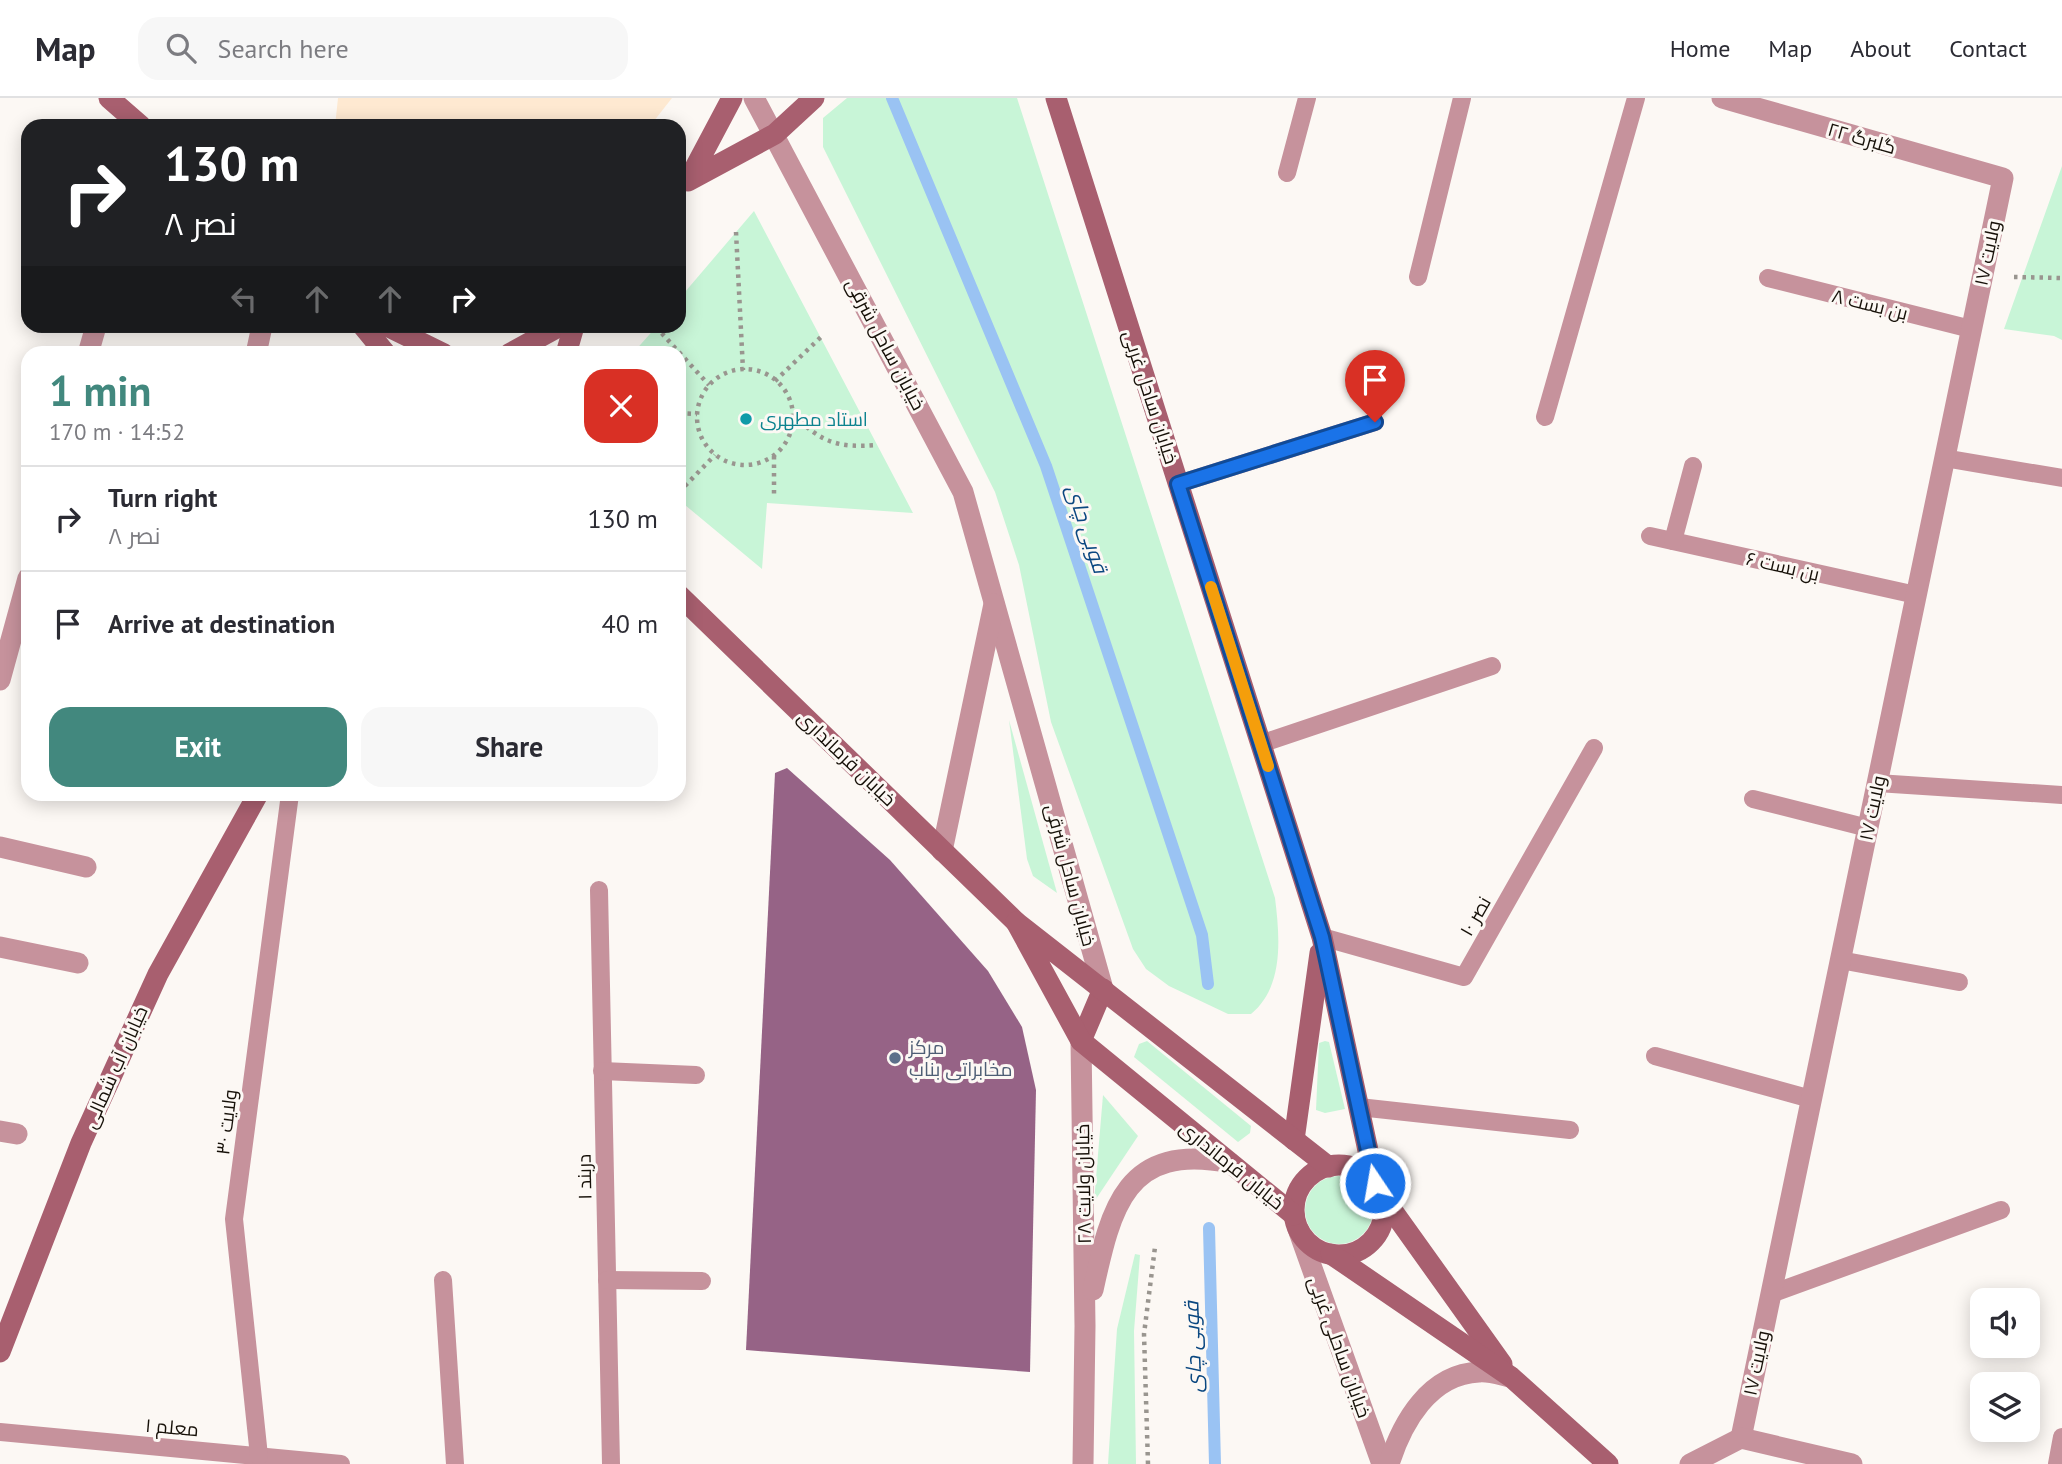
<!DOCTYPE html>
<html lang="en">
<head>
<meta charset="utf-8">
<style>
  body { margin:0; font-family:"PT Sans",Cairo,sans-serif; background:#f7f7f7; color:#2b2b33; height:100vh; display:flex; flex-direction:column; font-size:26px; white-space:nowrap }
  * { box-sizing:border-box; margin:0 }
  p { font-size:23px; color:#7c7c81 }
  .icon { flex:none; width:38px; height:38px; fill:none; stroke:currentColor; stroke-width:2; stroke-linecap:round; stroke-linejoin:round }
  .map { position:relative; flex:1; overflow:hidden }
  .side { position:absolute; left:21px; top:248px; width:665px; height:455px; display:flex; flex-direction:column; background:#fff; border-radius:21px; box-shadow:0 4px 18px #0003 }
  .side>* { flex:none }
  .guide { position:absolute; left:21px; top:21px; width:665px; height:214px; border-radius:21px; box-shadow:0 4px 18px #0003; background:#202124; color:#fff; overflow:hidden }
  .controls { position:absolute; left:1970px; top:1190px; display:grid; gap:14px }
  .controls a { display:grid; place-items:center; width:70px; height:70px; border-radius:14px; background:#fff; box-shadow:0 4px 18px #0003; font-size:35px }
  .pin { position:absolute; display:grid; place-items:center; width:60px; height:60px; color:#fff; margin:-72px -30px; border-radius:50% 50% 50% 0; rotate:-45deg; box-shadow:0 0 7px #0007 }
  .pin .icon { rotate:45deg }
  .me { position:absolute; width:77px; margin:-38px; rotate:348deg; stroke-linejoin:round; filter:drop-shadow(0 0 5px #0008) }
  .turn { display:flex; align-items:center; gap:24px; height:147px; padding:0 28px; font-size:32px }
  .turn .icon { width:91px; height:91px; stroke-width:2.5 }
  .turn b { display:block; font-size:49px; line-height:60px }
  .lanes { display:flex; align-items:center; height:66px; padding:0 28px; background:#0003; justify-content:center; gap:35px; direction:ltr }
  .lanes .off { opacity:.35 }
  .round { display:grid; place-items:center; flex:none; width:74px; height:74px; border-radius:21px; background:#f7f7f7 }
  .summary { display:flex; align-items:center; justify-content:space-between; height:119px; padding:0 28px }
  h1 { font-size:42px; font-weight:600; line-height:52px; color:#42887e }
  .button { display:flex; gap:14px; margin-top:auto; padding:14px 28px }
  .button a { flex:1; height:80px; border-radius:21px; background:#42887e; color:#fff; font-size:28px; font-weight:600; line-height:80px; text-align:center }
  .button a+a { background:#f7f7f7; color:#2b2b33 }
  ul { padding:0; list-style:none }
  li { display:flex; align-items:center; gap:21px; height:105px; padding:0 28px; border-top:2px solid #e1e1e2 }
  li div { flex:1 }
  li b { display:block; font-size:26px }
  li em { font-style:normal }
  header { display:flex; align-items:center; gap:42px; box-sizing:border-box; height:98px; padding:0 35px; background:#fff; border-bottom:2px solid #e1e1e2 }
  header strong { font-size:33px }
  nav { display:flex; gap:38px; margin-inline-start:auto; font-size:24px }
  .search { width:490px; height:63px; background:#f7f7f7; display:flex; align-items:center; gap:18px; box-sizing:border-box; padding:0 24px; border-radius:21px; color:#7c7c81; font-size:26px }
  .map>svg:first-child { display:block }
  .built { fill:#fee9d1 }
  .green { fill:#c8f5d7 }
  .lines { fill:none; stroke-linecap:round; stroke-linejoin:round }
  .stream { stroke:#9ac3f3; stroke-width:12 }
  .building { fill:#966386 }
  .path { stroke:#99958f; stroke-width:4.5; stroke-dasharray:3.5 5; stroke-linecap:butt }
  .lane { stroke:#c6929c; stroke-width:18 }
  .street { stroke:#c6929c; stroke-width:21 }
  .secondary { stroke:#a85f6f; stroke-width:21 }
  .route-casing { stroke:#114b97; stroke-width:18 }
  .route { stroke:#1a73e8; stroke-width:12 }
  .slow { stroke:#f59e0b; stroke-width:12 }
  .culture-dot { fill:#0f9aa8; stroke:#fcf8f4; stroke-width:2.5 }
  .service-dot { fill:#5c6f8a; stroke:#fcf8f4; stroke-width:2.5 }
  .labels { text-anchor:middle; stroke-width:6; stroke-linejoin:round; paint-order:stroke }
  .street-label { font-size:19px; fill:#161008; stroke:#fcf8f4 }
  .culture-label { font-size:19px; fill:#0d838f; stroke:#fcf8f4; text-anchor:start }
  .service-label { font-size:19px; fill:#4e5e75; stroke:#fcf8f4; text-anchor:start }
  .water-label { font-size:21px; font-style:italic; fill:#0a4780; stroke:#fcf8f4 }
</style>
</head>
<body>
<header>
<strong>Map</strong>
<div class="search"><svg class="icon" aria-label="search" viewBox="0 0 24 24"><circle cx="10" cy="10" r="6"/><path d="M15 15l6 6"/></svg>Search here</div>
<nav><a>Home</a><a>Map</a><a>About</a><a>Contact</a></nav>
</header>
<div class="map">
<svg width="2062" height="1366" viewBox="0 0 2062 1366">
  <rect width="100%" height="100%" fill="#fcf8f4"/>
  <polygon class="built" points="338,0 672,0 650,28 335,28"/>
  <g class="green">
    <path d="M847 0H1017L1275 800C1280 840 1284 889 1251 916H1228L1169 888 1146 871 1133 851 1051 624 1019 467 995 394 823 49V20Z"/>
    <polygon points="2062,68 2062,242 2054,238 2004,231"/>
    <polygon points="754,113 913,415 767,405 762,471 679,402 679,256 633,255 657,228 679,228 679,201"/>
    <polygon points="1009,622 1057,795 1033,778 1027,761"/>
    <polygon points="1147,943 1251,1028 1250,1035 1238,1044 1134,959 1139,946"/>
    <polygon points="1325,943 1329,944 1345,1011 1325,1015 1316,1012 1319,945"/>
    <polygon points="1103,997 1138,1038 1094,1104"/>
    <circle cx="1339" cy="1112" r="34"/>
    <polygon points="1135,1156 1140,1157 1134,1233 1136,1366 1108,1366 1117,1231"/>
  </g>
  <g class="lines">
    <g class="stream">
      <polyline points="892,0 1046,368 1202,837 1208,886"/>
      <polyline points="1209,1130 1215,1366"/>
    </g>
  </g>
  <polygon class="building" points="787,670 890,762 988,873 1022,929 1036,992 1030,1274 746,1252 775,675"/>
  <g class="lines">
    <g class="path">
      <polyline points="736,134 743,272"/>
      <polyline points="2014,179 2062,180"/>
      <polyline points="656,229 709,287"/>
      <circle cx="745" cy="319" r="48"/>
      <polyline points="775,283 821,239"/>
      <polyline points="679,315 697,316"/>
      <path d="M794 317C822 345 838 350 877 347"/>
      <polyline points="774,358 774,399"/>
      <polyline points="679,394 715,357"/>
      <polyline points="1148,1366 1144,1236 1155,1149"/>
    </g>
    <g class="lane">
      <polyline points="1287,75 1307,0"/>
      <polyline points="1418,179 1462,0"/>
      <polyline points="1768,180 1971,231"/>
      <polyline points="1545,319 1636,0"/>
      <polyline points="1944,360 2062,380"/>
      <polyline points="1178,386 1375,324"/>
      <polyline points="1650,438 1916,497"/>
      <polyline points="1673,443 1693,368"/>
      <polyline points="1260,646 1492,568"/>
      <polyline points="1877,685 2062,697"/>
      <polyline points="1753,701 1868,730"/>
      <polyline points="599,792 611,1366"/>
      <polyline points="1322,839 1464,879 1594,650"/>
      <polyline points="1840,862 1959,884"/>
      <polyline points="1655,958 1811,1001"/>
      <polyline points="602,973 696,977"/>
      <polyline points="1359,1009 1570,1032"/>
      <polyline points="443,1182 455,1366"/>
      <polyline points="607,1182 702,1183"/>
      <polyline points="1771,1196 2001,1112"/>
      <polyline points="0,1334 341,1366"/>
      <polyline points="259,1358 234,1121 290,696"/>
      <polyline points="2057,1366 2062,1339"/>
    </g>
    <g class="street">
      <polyline points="754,0 963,394 1103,891"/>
      <polyline points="1722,0 2003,80 1741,1340"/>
      <polyline points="88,256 96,228"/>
      <polyline points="256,256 262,228"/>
      <polyline points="0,582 28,480"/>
      <polyline points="0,749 86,769"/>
      <polyline points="942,753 994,506"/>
      <polyline points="0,849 78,865"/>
      <polyline points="1081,943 1085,1228 1083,1366"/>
      <polyline points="0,1033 17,1036"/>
      <polyline points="1298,1131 1382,1366"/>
      <path d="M1093 1192C1111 1109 1126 1044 1230 1065"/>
      <path d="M1389 1366C1402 1325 1429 1276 1479 1274 1489 1273 1501 1277 1511 1279"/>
      <polyline points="1690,1366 1741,1340 1852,1366"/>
    </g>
    <g class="secondary">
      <polyline points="109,0 141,28"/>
      <polyline points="732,0 688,83 775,36 814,0"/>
      <polyline points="1056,0 1322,839 1375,1085"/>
      <polyline points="363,228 386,256"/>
      <polyline points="387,228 444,256"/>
      <polyline points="509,256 560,228"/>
      <polyline points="566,256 574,228"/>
      <polyline points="679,497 1016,824"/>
      <polyline points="1081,943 1103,891"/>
      <polyline points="1294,1042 1320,855"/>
      <circle cx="1339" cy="1112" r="45"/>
      <polyline points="1382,1098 1502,1266"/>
      <polyline points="1294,1117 1081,943 1016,824 1329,1069"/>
      <polyline points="1331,1156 1511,1279 1608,1366"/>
      <polyline points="0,1254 81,1045 158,876 258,696"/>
    </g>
  </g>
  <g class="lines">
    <defs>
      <polyline id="route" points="1375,1085 1322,839 1178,386 1375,324"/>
    </defs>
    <use href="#route" class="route-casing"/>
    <use href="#route" class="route"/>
    <polyline class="slow" points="1211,489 1268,668"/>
  </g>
  <circle class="culture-dot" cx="746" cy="321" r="7"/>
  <circle class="service-dot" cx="895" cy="960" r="7"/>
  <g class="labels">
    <g class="street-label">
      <text transform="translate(1862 40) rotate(16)" y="7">گلبرگ ۲۲</text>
      <text transform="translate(1987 155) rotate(-78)" y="7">ولایت ۱۷</text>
      <text transform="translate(1870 206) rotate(14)" y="7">بن بست ۸</text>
      <text transform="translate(886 246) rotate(62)" y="7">خیابان ساحل شرقی</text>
      <text transform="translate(1151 299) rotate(72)" y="7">خیابان ساحل غربی</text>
      <text transform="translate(1783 468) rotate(13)" y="7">بن بست ۶</text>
      <text transform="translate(847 660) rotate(44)" y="7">خیابان فرمانداری</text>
      <text transform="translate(1872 710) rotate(-78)" y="7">ولایت ۱۷</text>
      <text transform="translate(1071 777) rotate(75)" y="7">خیابان ساحل شرقی</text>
      <text transform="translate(1475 818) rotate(-60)" y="7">نصر ۱۰</text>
      <text transform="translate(115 969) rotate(-66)" y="7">خیابان آب شمالی</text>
      <text transform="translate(226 1024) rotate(-83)" y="7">ولایت ۳۰</text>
      <text transform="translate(1232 1067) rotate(39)" y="7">خیابان فرمانداری</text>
      <text transform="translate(584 1079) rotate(-91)" y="7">دربند ۱</text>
      <text transform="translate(1083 1086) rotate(-91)" y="7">خیابان ولایت ۲۸</text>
      <text transform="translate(1340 1249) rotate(70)" y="7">خیابان ساحلی غربی</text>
      <text transform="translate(1756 1265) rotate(-78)" y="7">ولایت ۱۷</text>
      <text transform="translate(172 1329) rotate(5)" y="7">معلم ۱</text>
    </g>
    <g class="culture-label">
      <text x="760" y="328">استاد مطهری</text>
    </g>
    <g class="service-label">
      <text x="909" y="956">مرکز<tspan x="909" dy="22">مخابراتی بناب</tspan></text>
    </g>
    <g class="water-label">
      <text transform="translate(1087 431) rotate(72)" y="7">قوبی چای</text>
      <text transform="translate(1193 1249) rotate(-92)" y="7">قوبی چای</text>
    </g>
  </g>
</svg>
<div class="controls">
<a><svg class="icon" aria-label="sound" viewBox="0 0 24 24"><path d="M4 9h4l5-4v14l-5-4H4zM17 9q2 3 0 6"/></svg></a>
<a><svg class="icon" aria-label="layers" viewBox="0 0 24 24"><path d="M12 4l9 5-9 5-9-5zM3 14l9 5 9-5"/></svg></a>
</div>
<div class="pin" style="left:1375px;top:324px;background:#d93025"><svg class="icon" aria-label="arrive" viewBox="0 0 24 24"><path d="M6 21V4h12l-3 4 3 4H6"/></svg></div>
<svg class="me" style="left:1375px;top:1085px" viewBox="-20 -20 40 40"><circle r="17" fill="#1a73e8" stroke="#fff" stroke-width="3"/><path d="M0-11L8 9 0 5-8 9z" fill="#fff"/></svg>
<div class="guide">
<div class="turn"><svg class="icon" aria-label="right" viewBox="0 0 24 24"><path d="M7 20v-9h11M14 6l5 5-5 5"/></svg><div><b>130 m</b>نصر ۸</div></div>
<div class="lanes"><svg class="icon off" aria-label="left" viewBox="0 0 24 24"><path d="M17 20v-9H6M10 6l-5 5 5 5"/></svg><svg class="icon off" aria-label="ahead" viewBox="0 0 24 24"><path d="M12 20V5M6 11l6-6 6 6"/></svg><svg class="icon off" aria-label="ahead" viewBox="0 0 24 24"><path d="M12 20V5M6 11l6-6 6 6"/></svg><svg class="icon" aria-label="right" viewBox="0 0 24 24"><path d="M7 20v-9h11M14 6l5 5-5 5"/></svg></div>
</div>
<section class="side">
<div class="summary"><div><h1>1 min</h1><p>170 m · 14:52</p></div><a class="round" style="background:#d93025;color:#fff"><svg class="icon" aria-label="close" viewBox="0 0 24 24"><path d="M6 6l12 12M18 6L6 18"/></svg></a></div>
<ul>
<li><svg class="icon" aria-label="right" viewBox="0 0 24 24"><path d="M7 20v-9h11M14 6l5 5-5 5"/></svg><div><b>Turn right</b><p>نصر ۸</p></div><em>130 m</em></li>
<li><svg class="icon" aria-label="arrive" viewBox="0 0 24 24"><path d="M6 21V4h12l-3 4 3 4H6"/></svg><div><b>Arrive at destination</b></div><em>40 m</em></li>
</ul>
<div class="button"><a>Exit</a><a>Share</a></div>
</section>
</div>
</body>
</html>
